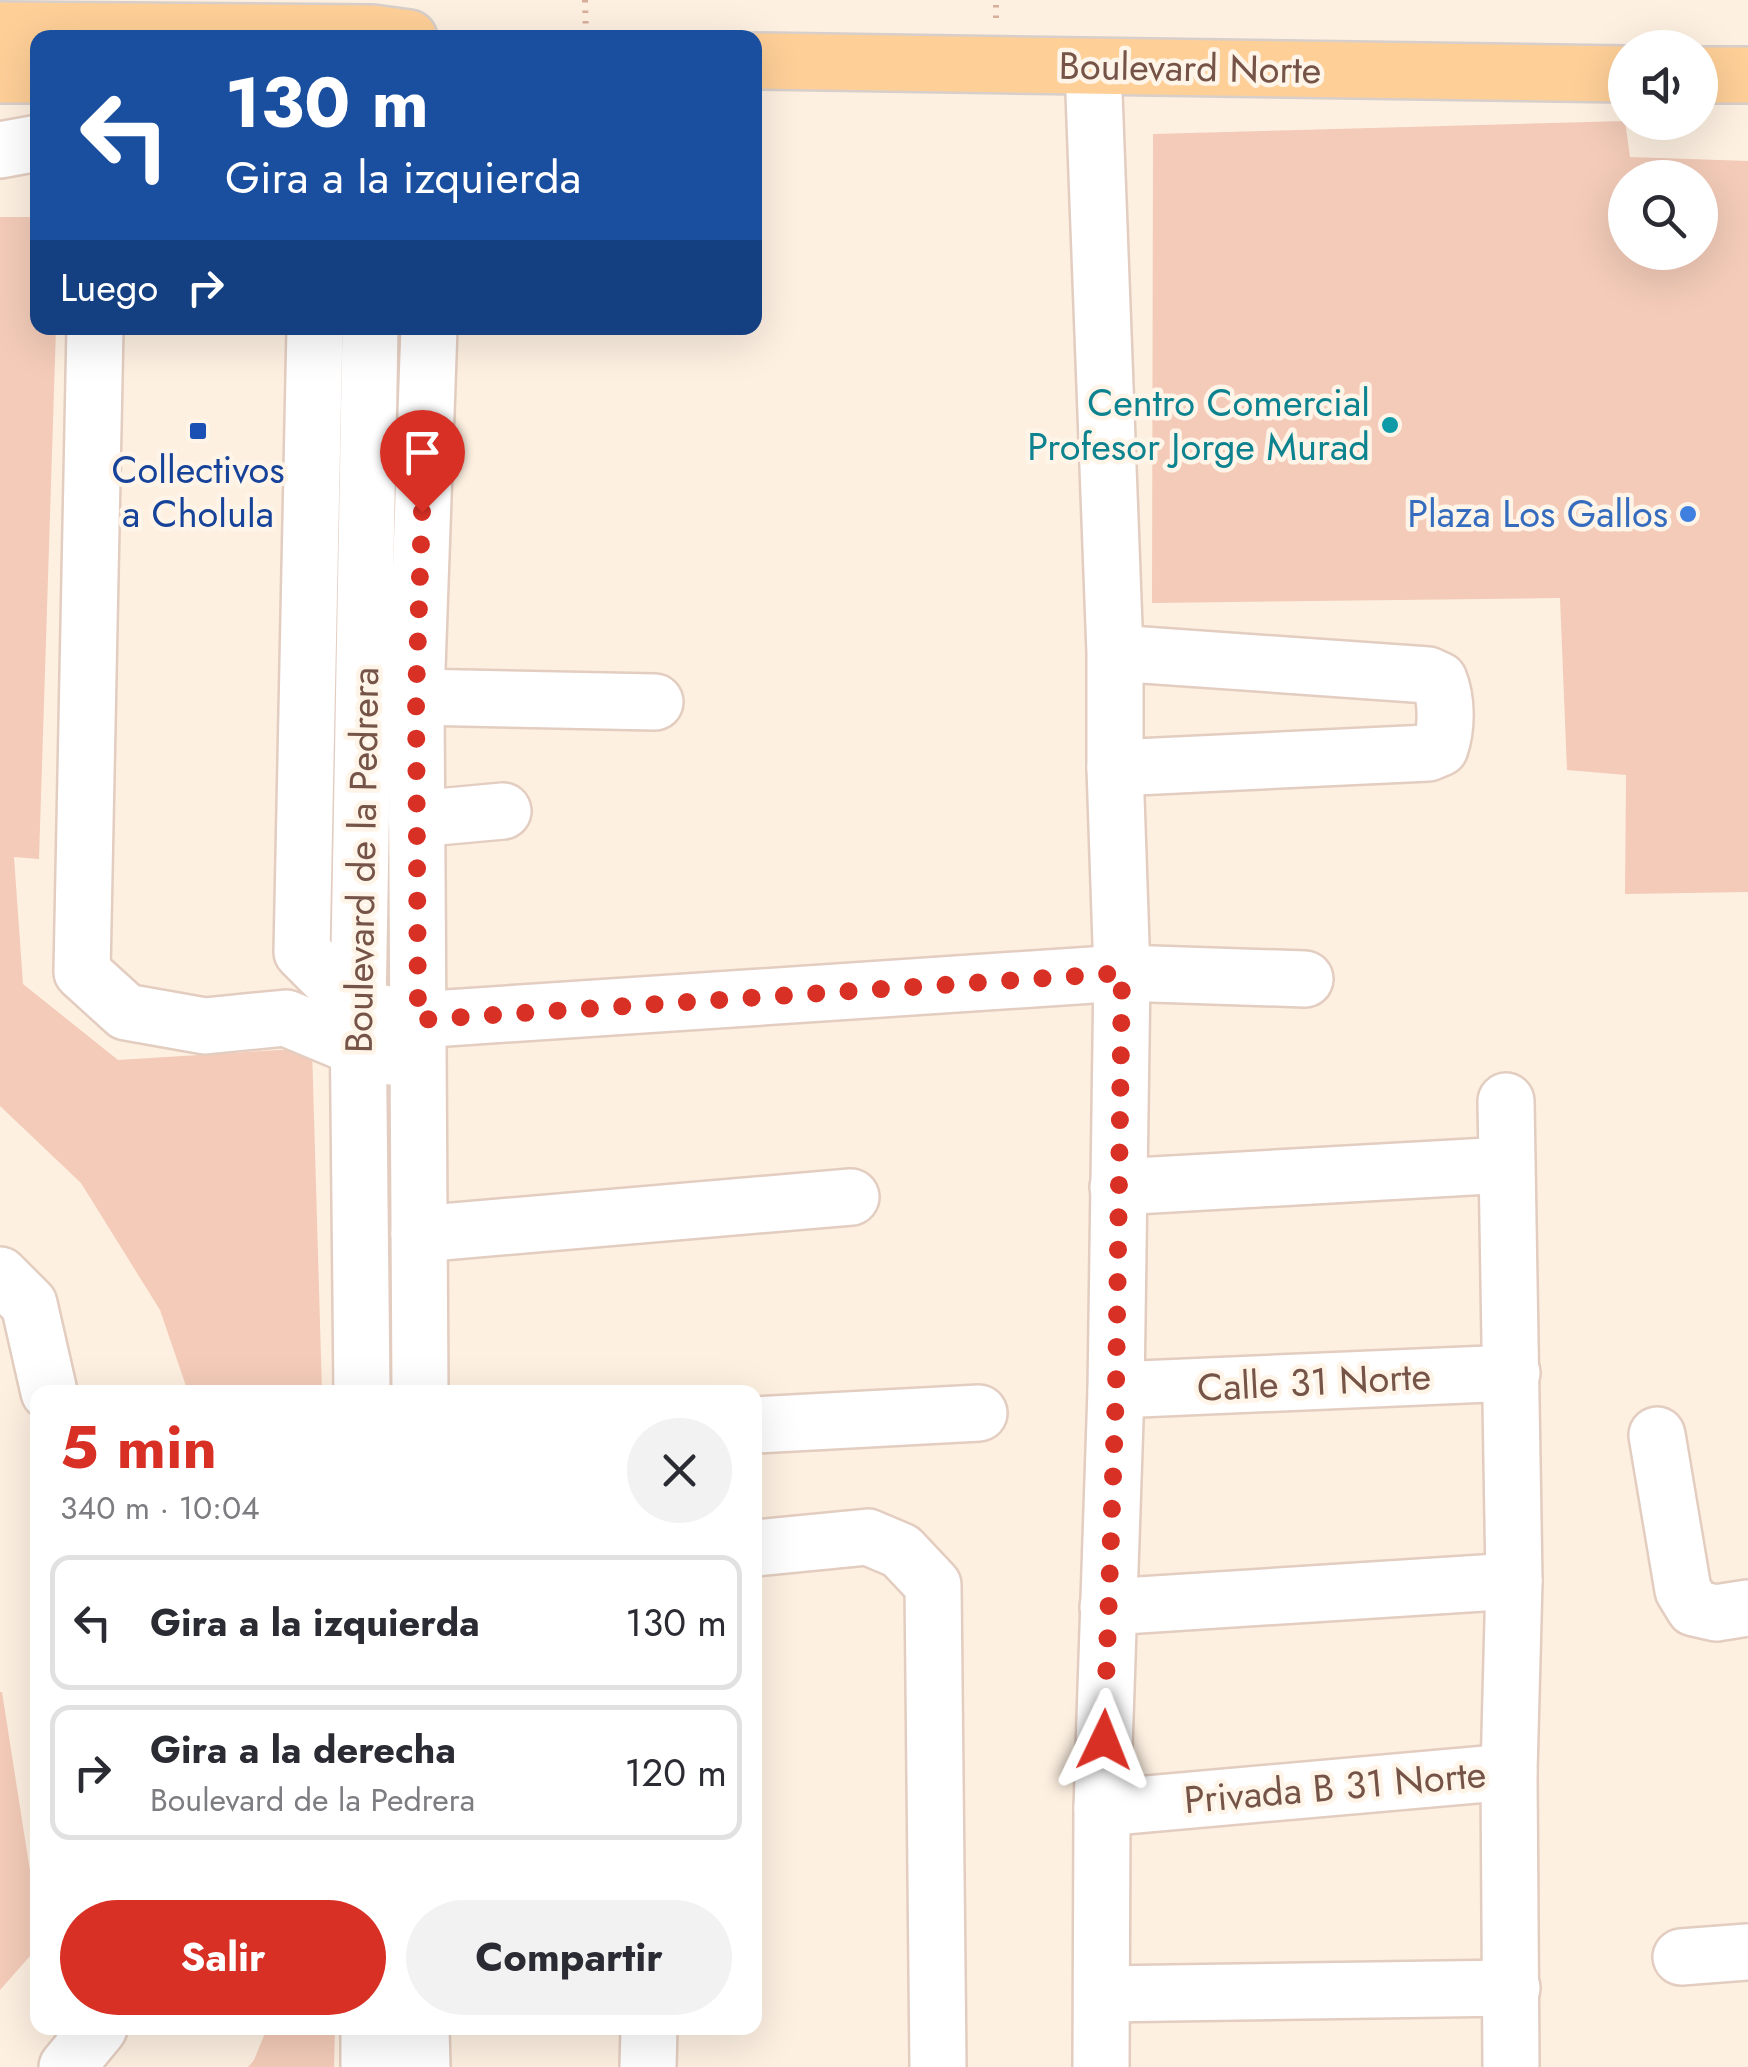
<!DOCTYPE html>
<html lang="es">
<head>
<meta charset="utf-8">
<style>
  body { margin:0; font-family:Jost,sans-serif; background:#f2f2f3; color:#2b2b33; height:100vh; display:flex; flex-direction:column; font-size:38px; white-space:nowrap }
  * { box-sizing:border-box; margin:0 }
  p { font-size:32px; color:#7c7c81 }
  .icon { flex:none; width:55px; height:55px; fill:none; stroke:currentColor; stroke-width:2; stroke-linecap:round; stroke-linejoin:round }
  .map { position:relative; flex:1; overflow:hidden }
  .panel { position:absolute; left:30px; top:1385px; width:732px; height:650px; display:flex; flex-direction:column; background:#fff; border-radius:20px; box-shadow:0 10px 40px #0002 }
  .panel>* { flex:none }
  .banner { position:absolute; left:30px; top:30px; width:732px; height:305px; border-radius:20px; box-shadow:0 10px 40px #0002; background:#1a4fa0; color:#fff; overflow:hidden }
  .fabs { position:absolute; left:1608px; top:30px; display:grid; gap:20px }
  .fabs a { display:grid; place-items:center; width:110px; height:110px; border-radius:50%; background:#fff; box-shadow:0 10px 40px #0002; font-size:50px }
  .pin { position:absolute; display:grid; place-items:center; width:85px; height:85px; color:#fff; margin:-102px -42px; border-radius:50% 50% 50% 0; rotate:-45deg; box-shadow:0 0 10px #0007 }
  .pin .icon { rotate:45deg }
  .me { position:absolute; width:110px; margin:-55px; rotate:2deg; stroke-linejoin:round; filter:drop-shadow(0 0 8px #0008) }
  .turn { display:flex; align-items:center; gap:35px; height:210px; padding:0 30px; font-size:45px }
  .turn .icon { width:130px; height:130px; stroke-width:2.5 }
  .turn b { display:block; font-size:70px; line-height:85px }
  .then { display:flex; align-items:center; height:95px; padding:0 30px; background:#0003; gap:20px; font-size:38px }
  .round { display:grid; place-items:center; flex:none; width:105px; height:105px; border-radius:52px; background:#f2f2f3 }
  .overview { display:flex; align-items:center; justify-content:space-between; height:170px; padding:0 30px }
  h1 { font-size:60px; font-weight:700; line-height:75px; color:#d93025 }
  .cta { display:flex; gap:20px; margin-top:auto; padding:20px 30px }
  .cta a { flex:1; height:115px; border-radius:60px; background:#d93025; color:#fff; font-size:40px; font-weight:700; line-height:115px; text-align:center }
  .cta a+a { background:#f2f2f3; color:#2b2b33 }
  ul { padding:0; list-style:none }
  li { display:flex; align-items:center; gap:30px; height:135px; margin:0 20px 15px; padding:0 10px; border:5px solid #e1e1e2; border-radius:20px }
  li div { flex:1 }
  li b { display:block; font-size:38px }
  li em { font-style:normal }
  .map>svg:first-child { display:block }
  .building { fill:#f3cbb8; fill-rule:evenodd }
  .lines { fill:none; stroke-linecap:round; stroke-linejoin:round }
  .minor-casing { stroke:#e3cdc0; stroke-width:60 }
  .major-casing { stroke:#d8cfcb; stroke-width:60 }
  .path { stroke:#d8ae9b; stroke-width:6; stroke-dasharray:2.5 8; stroke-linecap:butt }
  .minor { stroke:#fff; stroke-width:55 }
  .major { stroke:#fecf97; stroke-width:55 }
  .route { stroke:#d93025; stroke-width:18; stroke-dasharray:0 32.4 }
  .culture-dot { fill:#0f9aa8; stroke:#fff4e8; stroke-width:4 }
  .transit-dot { fill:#1a4fb4; stroke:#fff4e8; stroke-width:4 }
  .shop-dot { fill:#3f7fe0; stroke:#fff4e8; stroke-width:4 }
  .labels { text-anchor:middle; stroke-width:9; stroke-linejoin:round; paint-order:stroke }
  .street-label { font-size:38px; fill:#755447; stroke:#fff4e8 }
  .culture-label { font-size:38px; fill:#0d838f; stroke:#fff4e8; text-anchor:end }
  .transit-label { font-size:38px; fill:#164399; stroke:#fff4e8 }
  .shop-label { font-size:38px; fill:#366cbe; stroke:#fff4e8; text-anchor:end }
</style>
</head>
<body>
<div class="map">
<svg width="1748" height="2067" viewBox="0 0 1748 2067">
  <rect width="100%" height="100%" fill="#fdf0e1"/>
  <g class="building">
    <path d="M1625 121 1630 157 1748 161V892L1625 894 1626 775 1567 770 1560 598 1152 603 1153 134ZM1625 178H1700V252H1625Z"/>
    <polygon points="0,217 38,217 38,328 56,328 39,859 14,857 23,984 118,1060 312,1048 322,1392 188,1392 160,1310 81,1183 0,1106"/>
    <polygon points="0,1692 2,1692 38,1922 38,1947 0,1990"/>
    <polygon points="267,2028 335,2028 334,2067 248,2067 254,2060"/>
  </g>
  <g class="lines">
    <defs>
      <g id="minor">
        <path d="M1093 67 1115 653V768L1428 753 1440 748C1447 728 1447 700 1439 680L1428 675 1115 653"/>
        <polyline points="0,150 38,143"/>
        <polyline points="95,328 82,972 126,1012 205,1026 286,1018 358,1048 391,1057"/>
        <polyline points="315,328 302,952 358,1008 417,1020 1122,973 1305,979"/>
        <polyline points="416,697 655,702"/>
        <polyline points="416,819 503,811"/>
        <polyline points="1506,1101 1514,1581 1509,1772 1511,2067"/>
        <polyline points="1118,1187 1506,1165"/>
        <polyline points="419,1234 851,1197"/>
        <polyline points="0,1275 29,1304 49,1392"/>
        <polyline points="1116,1390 1512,1373"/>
        <polyline points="362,1392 358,1008 370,328"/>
        <polyline points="420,1392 416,697 429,328"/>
        <polyline points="755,1425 979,1413"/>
        <polyline points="1657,1435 1683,1590 1694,1608 1716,1613 1748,1608"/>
        <polyline points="755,1548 868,1537 901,1551 933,1585 938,2067"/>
        <polyline points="1108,1607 1514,1581"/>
        <polyline points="1102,1808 1509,1772"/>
        <polyline points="1681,1957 1748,1952"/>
        <polyline points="1102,1994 1512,1988"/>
        <polyline points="369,2028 369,2067"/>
        <polyline points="421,2028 422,2067"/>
        <polyline points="67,2067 99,2028"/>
        <polyline points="648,2067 649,2028"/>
        <polyline points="1101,2067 1102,1808 1116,1390 1122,973 1115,768"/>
      </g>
      <g id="major">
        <polyline points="0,30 372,33 409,38"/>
        <polyline points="755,61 1625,74"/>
        <polyline points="0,75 38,75"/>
        <polyline points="1700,75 1748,75"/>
      </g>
    </defs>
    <use href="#minor" class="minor-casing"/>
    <use href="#major" class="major-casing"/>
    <g class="path">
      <polyline points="585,0 586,38"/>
      <polyline points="996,18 996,0"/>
    </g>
    <use href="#minor" class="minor"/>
    <use href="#major" class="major"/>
  </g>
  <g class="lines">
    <polyline class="route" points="422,512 416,696 418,1020 1122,973 1116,1390 1104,1740"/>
  </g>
  <circle class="culture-dot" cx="1390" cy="425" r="10"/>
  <rect class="transit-dot" x="188" y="421" width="20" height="20" rx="5"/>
  <circle class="shop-dot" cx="1688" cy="514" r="10"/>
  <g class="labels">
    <g class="street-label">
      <text transform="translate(1190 68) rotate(1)" y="13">Boulevard Norte</text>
      <text transform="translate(362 860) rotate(-89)" y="13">Boulevard de la Pedrera</text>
      <text transform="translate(1314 1382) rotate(-3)" y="13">Calle 31 Norte</text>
      <text transform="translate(1335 1787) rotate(-5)" y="13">Privada B 31 Norte</text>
    </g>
    <g class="culture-label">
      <text x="1370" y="416">Centro Comercial<tspan x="1370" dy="44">Profesor Jorge Murad</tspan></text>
    </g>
    <g class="transit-label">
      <text x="198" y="483">Collectivos<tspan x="198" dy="44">a Cholula</tspan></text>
    </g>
    <g class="shop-label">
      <text x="1668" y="527">Plaza Los Gallos</text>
    </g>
  </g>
</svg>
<div class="fabs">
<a><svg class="icon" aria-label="sound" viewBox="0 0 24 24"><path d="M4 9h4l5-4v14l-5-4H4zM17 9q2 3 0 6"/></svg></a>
<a><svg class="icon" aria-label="search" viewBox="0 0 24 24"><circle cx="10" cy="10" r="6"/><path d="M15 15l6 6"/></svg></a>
</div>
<div class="pin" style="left:422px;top:512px;background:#d93025"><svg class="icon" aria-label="arrive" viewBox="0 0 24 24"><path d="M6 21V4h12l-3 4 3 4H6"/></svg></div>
<svg class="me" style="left:1104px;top:1740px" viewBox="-20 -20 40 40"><path d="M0-17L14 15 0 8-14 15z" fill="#d93025" stroke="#fff" stroke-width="4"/></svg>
<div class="banner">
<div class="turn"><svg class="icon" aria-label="left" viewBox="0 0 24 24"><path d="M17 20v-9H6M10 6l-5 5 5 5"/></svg><div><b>130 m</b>Gira a la izquierda</div></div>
<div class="then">Luego<svg class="icon" aria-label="right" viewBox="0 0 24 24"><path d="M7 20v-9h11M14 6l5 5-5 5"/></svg></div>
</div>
<section class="panel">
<div class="overview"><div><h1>5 min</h1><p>340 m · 10:04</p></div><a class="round"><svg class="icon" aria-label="close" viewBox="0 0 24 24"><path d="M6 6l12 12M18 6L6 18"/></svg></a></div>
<ul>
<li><svg class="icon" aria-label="left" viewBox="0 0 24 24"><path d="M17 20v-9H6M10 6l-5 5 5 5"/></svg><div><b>Gira a la izquierda</b></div><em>130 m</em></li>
<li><svg class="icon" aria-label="right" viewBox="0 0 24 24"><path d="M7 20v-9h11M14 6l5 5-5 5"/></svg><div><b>Gira a la derecha</b><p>Boulevard de la Pedrera</p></div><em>120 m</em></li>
</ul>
<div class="cta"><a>Salir</a><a>Compartir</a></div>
</section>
</div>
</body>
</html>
